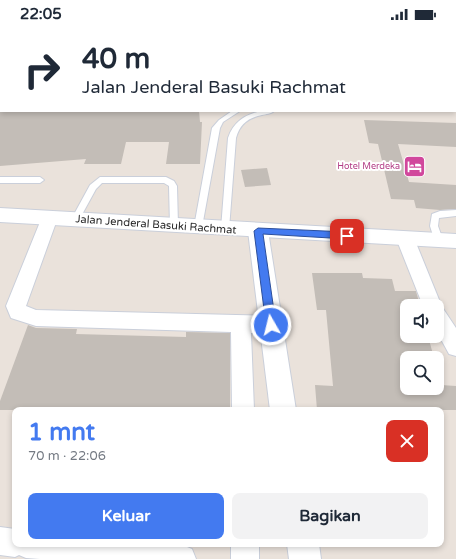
<!DOCTYPE html>
<html lang="id">
<head>
<meta charset="utf-8">
<style>
  body { margin:0; font-family:"Varela Round",sans-serif; background:#f2f2f3; color:#1f2937; height:100vh; display:flex; flex-direction:column; font-size:15px; white-space:nowrap }
  * { box-sizing:border-box; margin:0 }
  p { font-size:13px; color:#747a83 }
  .icon { flex:none; width:22px; height:22px; fill:none; stroke:currentColor; stroke-width:2; stroke-linecap:round; stroke-linejoin:round }
  .map { position:relative; flex:1; overflow:hidden }
  .side { position:absolute; left:12px; top:379px; width:432px; height:140px; display:flex; flex-direction:column; background:#fff; border-radius:8px; box-shadow:0 2px 6px #0003 }
  .side>* { flex:none }
  .guide { position:absolute; left:0px; top:0px; width:456px; height:84px; box-shadow:0 2px 6px #0003; background:#fff; color:#1f2937; overflow:hidden }
  .tools { position:absolute; left:400px; top:271px; display:grid; gap:8px }
  .tools a { display:grid; place-items:center; width:44px; height:44px; border-radius:8px; background:#fff; box-shadow:0 2px 6px #0003; font-size:20px }
  .pin { position:absolute; display:grid; place-items:center; width:34px; height:34px; color:#fff; margin:-17px; border-radius:8px; box-shadow:0 2px 6px #0006 }
  .me { position:absolute; width:44px; margin:-22px; rotate:352deg; stroke-linejoin:round; filter:drop-shadow(0 0 3px #0008) }
  .turn { display:flex; align-items:center; gap:14px; height:84px; padding:0 16px; font-size:18px }
  .turn .icon { width:52px; height:52px; stroke-width:2.5 }
  .turn b { display:block; font-size:28px; line-height:34px }
  .round { display:grid; place-items:center; flex:none; width:42px; height:42px; border-radius:8px; background:#f2f2f3 }
  .overview { display:flex; align-items:center; justify-content:space-between; height:68px; padding:0 16px }
  h1 { font-size:24px; font-weight:700; line-height:30px; color:#437af0 }
  .cta { display:flex; gap:8px; margin-top:auto; padding:8px 16px }
  .cta a { flex:1; height:46px; border-radius:8px; background:#437af0; color:#fff; font-size:16px; font-weight:700; line-height:46px; text-align:center }
  .cta a+a { background:#f2f2f3; color:#1f2937 }
  .status { display:flex; justify-content:space-between; align-items:center; height:28px; padding:0 20px; background:#fff; direction:ltr }
  .status svg { height:11px; fill:currentColor }
  .map>svg:first-child { display:block }
  .building { fill:#c3bdb7 }
  .lines { fill:none; stroke-linecap:round; stroke-linejoin:round }
  .service-casing { stroke:#cacfda; stroke-width:2 }
  .minor-casing { stroke:#cacfda; stroke-width:2 }
  .tertiary-casing { stroke:#cacfda; stroke-width:2 }
  .secondary-casing { stroke:#cacfda; stroke-width:2 }
  .service { fill:#fff; fill-rule:evenodd }
  .minor { fill:#fff; fill-rule:evenodd }
  .tertiary { fill:#fff; fill-rule:evenodd }
  .secondary { fill:#fff; fill-rule:evenodd }
  .rail { stroke:#9fa4b2; stroke-width:2 }
  .route { fill:#437af0; stroke:#2c4f9c }
  .labels { text-anchor:middle; stroke-width:4; stroke-linejoin:round; paint-order:stroke }
  .far-hotel-label { font-size:9px; fill:#b23c85; stroke:#fff; text-anchor:end }
  .street-label { font-size:11px; fill:#292929; stroke:#fff }
</style>
</head>
<body>
<div class="status"><b>22:05</b><svg viewBox="0 0 49 12"><path d="M0 12V9h3v3zM5 12V6h3v6zM10 12V3h3v9zM15 12V0h3v12zM26 1h20v11H26zM47 4h2v5h-2z"/></svg></div>
<div class="map">
<svg width="456" height="531" viewBox="0 0 456 531">
  <rect width="100%" height="100%" fill="#eae2db"/>
  <g class="building">
    <polygon points="0,83 199,83 200,94 202,94 200,136 166,136 169,114 126,114 121,136 84,136 86,131 0,138"/>
    <polygon points="364,92 456,95 456,119 398,116 409,154 456,157 456,181 440,182 416,180 414,172 391,171 378,116 369,115"/>
    <polygon points="267,140 271,157 245,159 241,142"/>
    <polygon points="312,245 362,245 363,250 392,251 395,263 416,263 420,278 407,278 407,308 428,308 434,330 407,330 407,360 437,360 437,341 441,357 456,358 456,382 317,382 315,357 333,358 326,282 317,282"/>
    <polygon points="28,297 36,300 77,301 76,306 186,309 186,304 230,305 230,382 0,382 0,373"/>
  </g>
  <g class="lines">
    <defs>
      <g id="service">
        <polygon points="245,0 270,0 244,1"/>
        <polygon points="277,0 285,0 286,1 278,1"/>
        <polygon points="367,0 373,0 374,1 368,1"/>
        <rect x="0" y="10" width="1" height="4"/>
        <rect x="455" y="10" width="1" height="4"/>
        <rect x="455" y="50" width="1" height="4"/>
        <rect x="455" y="62" width="1" height="4"/>
        <rect x="455" y="73" width="1" height="4"/>
        <polygon points="232,83 240,83 223,94 220,100 202,199 201,201 195,201 194,199 212,100 219,92"/>
        <path d="M261 83H274C271 86 266 86 262 87 248 90 240 96 236 110L229 201 225 204 222 203 221 201 228 110C234 93 245 87 261 83Z"/>
        <polygon points="0,149 40,149 44,152 40,155 0,155"/>
        <polygon points="100,149 166,149 174,153 177,158 178,198 177,200 171,200 170,198 169,158 164,155 102,155 96,161 79,192 73,192 72,190 90,157"/>
        <polygon points="456,182 456,188 439,190 438,198 443,212 438,215 435,214 430,198 432,186 440,183"/>
      </g>
      <g id="minor">
        <polygon points="50,183 56,185 58,189 26,278 36,282 271,288 278,291 281,297 278,303 271,306 251,305 254,382 232,382 231,304 36,298 11,290 6,278 42,189 44,185"/>
        <polygon points="405,204 411,206 414,210 442,279 456,300 456,328 449,326 437,304 437,278 423,278 396,210 399,206"/>
        <polygon points="0,499 15,501 15,516 171,516 182,517 192,521 196,531 40,531 26,530 19,527 15,529 0,527"/>
        <rect x="231" y="516" width="28" height="15"/>
      </g>
      <g id="tertiary">
        <polygon points="258,196 265,198 268,203 296,382 270,382 248,203 251,198"/>
        <polygon points="287,516 319,516 321,531 289,531"/>
      </g>
      <polygon id="secondary" points="0,180 456,206 456,220 0,194"/>
    </defs>
    <use href="#service" class="service-casing"/>
    <use href="#minor" class="minor-casing"/>
    <use href="#tertiary" class="tertiary-casing"/>
    <use href="#secondary" class="secondary-casing"/>
    <use href="#service" class="service"/>
    <use href="#minor" class="minor"/>
    <use href="#tertiary" class="tertiary"/>
    <use href="#secondary" class="secondary"/>
    <polyline class="rail" points="6,1 28,0"/>
  </g>
  <polygon class="route" points="258,200 347,204 351,208 347,211 263,206 276,297 274,300 271,301 268,300 266,297 254,203"/>
  <defs>
    <symbol id="hotel-square" viewBox="-11 -11 22 22"><rect x="-9" y="-9" width="18" height="18" rx="4" fill="#d1479c" stroke="#fff"/><path d="M-6-4.5h1.5V1H6V5H4.5V3h-9V5H-6ZM-4 0a1.8 1.8 0 1 1 3.6 0ZM.5 0V-2.5h3Q6-2.5 6 0Z" fill="#fff"/></symbol>
  </defs>
  <g fill-rule="evenodd">
    <use href="#hotel-square" x="402" y="126" width="25" height="25"/>
  </g>
  <g class="labels">
    <g class="far-hotel-label">
      <text x="400" y="141">Hotel Merdeka</text>
    </g>
    <g class="street-label">
      <text transform="translate(156 196) rotate(4)" y="4">Jalan Jenderal Basuki Rachmat</text>
    </g>
  </g>
</svg>
<div class="tools">
<a><svg class="icon" aria-label="sound" viewBox="0 0 24 24"><path d="M4 9h4l5-4v14l-5-4H4zM17 9q2 3 0 6"/></svg></a>
<a><svg class="icon" aria-label="search" viewBox="0 0 24 24"><circle cx="10" cy="10" r="6"/><path d="M15 15l6 6"/></svg></a>
</div>
<div class="pin" style="left:347px;top:208px;background:#d93025"><svg class="icon" aria-label="arrive" viewBox="0 0 24 24"><path d="M6 21V4h12l-3 4 3 4H6"/></svg></div>
<svg class="me" style="left:271px;top:297px" viewBox="-20 -20 40 40"><circle r="17" fill="#437af0" stroke="#fff" stroke-width="3"/><path d="M0-11L8 9 0 5-8 9z" fill="#fff"/></svg>
<div class="guide">
<div class="turn"><svg class="icon" aria-label="right" viewBox="0 0 24 24"><path d="M7 20v-9h11M14 6l5 5-5 5"/></svg><div><b>40 m</b>Jalan Jenderal Basuki Rachmat</div></div>
</div>
<section class="side">
<div class="overview"><div><h1>1 mnt</h1><p>70 m · 22:06</p></div><a class="round" style="background:#d93025;color:#fff"><svg class="icon" aria-label="close" viewBox="0 0 24 24"><path d="M6 6l12 12M18 6L6 18"/></svg></a></div>
<div class="cta"><a>Keluar</a><a>Bagikan</a></div>
</section>
</div>
</body>
</html>
